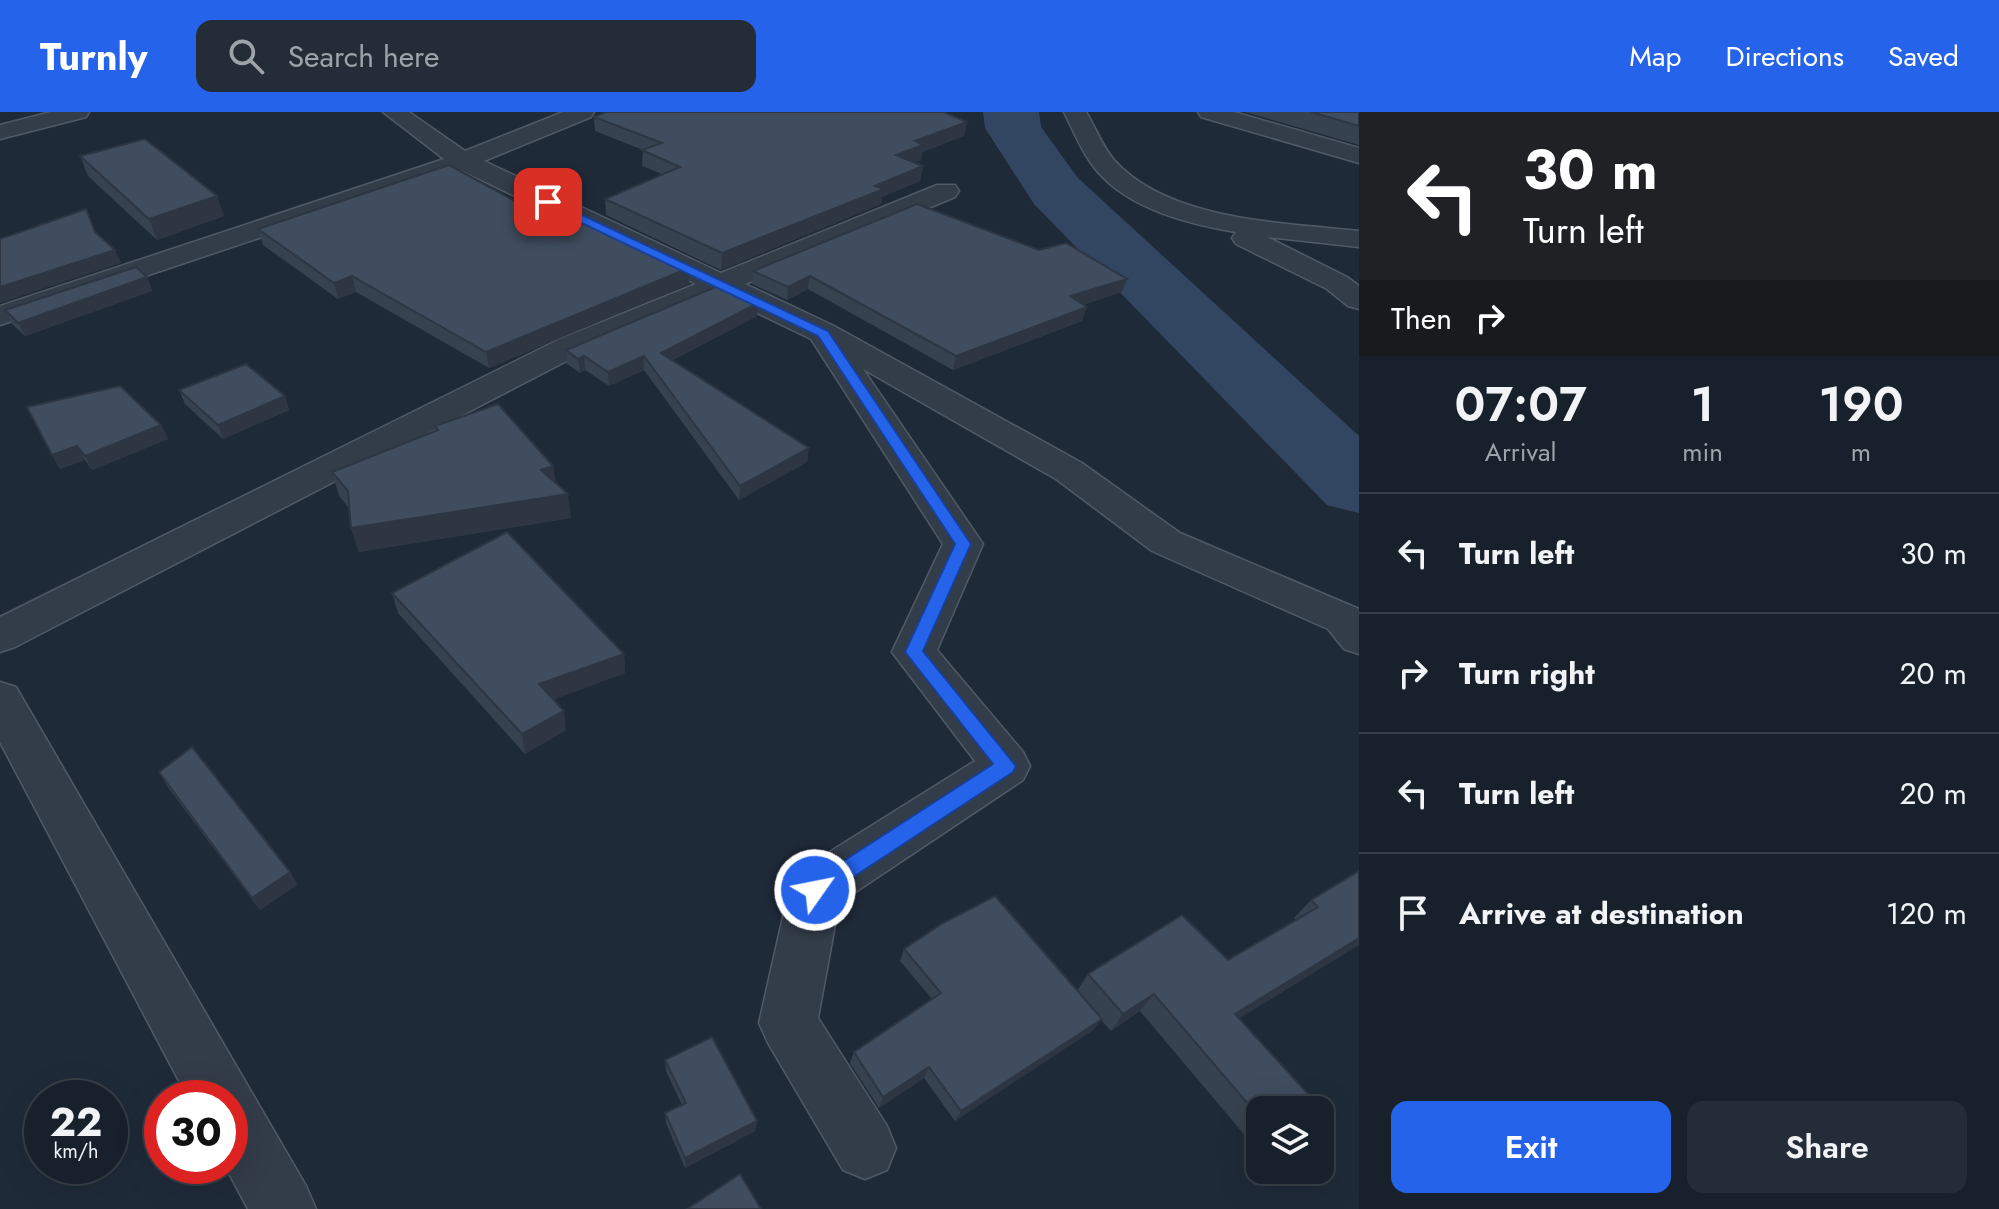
<!DOCTYPE html>
<html lang="en">
<head>
<meta charset="utf-8">
<style>
  body { margin:0; font-family:Jost,sans-serif; background:#242d37; color:#f1f3f6; height:100vh; display:flex; flex-direction:column; font-size:30px; white-space:nowrap }
  * { box-sizing:border-box; margin:0 }
  p { font-size:26px; color:#9ea3a9 }
  .icon { flex:none; width:44px; height:44px; fill:none; stroke:currentColor; stroke-width:2; stroke-linecap:round; stroke-linejoin:round }
  .map { position:relative; flex:1; overflow:hidden }
  .sheet { display:flex; flex-direction:column; background:#17202b; width:640px }
  .sheet>* { flex:none }
  .banner { background:#202124; color:#fff; overflow:hidden }
  .tools { position:absolute; left:1246px; top:984px; display:grid; gap:16px }
  .tools a { display:grid; place-items:center; width:88px; height:88px; border-radius:16px; background:#17202b; box-shadow:0 8px 32px #0002,0 0 0 2px #363e47; font-size:40px }
  .speed { position:absolute; left:24px; top:968px; display:flex; gap:16px; font-size:40px; font-weight:700; text-align:center }
  .speed>* { display:grid; place-content:center; width:104px; height:104px; border-radius:50%; background:#17202b; box-shadow:0 8px 32px #0002,0 0 0 2px #363e47; line-height:1 }
  .speed small { font-size:20px; font-weight:400 }
  .speed .limit { border:12px solid #d22; background:#fff; color:#111 }
  .pin { position:absolute; display:grid; place-items:center; width:68px; height:68px; color:#fff; margin:-34px; border-radius:16px; box-shadow:0 4px 12px #0006 }
  .me { position:absolute; width:88px; margin:-44px; rotate:57deg; stroke-linejoin:round; filter:drop-shadow(0 0 6px #0008) }
  .turn { display:flex; align-items:center; gap:28px; height:168px; padding:0 32px; font-size:36px }
  .turn .icon { width:104px; height:104px; stroke-width:2.5 }
  .turn b { display:block; font-size:56px; line-height:68px }
  .then { display:flex; align-items:center; height:76px; padding:0 32px; background:#0003; gap:16px; font-size:30px }
  .eta { display:flex; justify-content:space-evenly; align-items:center; height:136px; text-align:center }
  .eta b { font-size:48px; font-weight:600; line-height:56px }
  .primary-button { display:flex; gap:16px; margin-top:auto; padding:16px 32px }
  .primary-button a { flex:1; height:92px; border-radius:16px; background:#2563eb; color:#fff; font-size:32px; font-weight:600; line-height:92px; text-align:center }
  .primary-button a+a { background:#242d37; color:#f1f3f6 }
  ul { padding:0; list-style:none }
  li { display:flex; align-items:center; gap:24px; height:120px; padding:0 32px; border-top:2px solid #363e47 }
  li div { flex:1 }
  li b { display:block; font-size:30px }
  li em { font-style:normal }
  header { display:flex; align-items:center; gap:48px; box-sizing:border-box; height:112px; padding:0 40px; background:#2563eb; color:#fff }
  header strong { font-size:38px }
  nav { display:flex; gap:44px; margin-inline-start:auto; font-size:28px }
  .search { width:560px; height:72px; background:#242d37; display:flex; align-items:center; gap:20px; box-sizing:border-box; padding:0 28px; border-radius:16px; color:#9ea3a9; font-size:30px }
  main { display:flex; flex:1; min-height:0 }
  .map>svg:first-child { display:block }
  .lines { fill:none; stroke-linecap:round; stroke-linejoin:round }
  .river { fill:#324661; fill-rule:evenodd }
  .minor-casing { stroke:#505a67; stroke-width:3 }
  .minor { fill:#333c49; fill-rule:evenodd }
  .wall { fill:#374251 }
  .shaded-wall { fill:#2d3642 }
  .building { fill:#404d5e; stroke:#2d3642; stroke-width:2 }
  .route { fill:#2563eb; stroke:#184099; stroke-width:2 }
</style>
</head>
<body>
<header>
<strong>Turnly</strong>
<div class="search"><svg class="icon" aria-label="search" viewBox="0 0 24 24"><circle cx="10" cy="10" r="6"/><path d="M15 15l6 6"/></svg>Search here</div>
<nav><a>Map</a><a>Directions</a><a>Saved</a></nav>
</header>
<main>
<div class="map">
<svg width="1359" height="1097" viewBox="0 0 1359 1097">
  <rect width="100%" height="100%" fill="#1f2a39"/>
  <g class="lines">
    <polygon class="river" points="983,0 1039,0 1041,15 1078,66 1359,324 1359,401 1327,393 1034,92 985,16"/>
    <defs>
      <g id="minor">
        <polygon points="51,0 89,0 86,5 0,27 0,13"/>
        <polygon points="383,0 409,0 465,39 563,0 594,0 591,5 484,49 721,161 937,73 955,73 959,79 955,85 745,172 834,214 1082,351 1180,421 1359,497 1359,542 1344,537 1328,517 1152,439 1056,367 863,257 983,432 937,538 1023,640 1030,654 1023,668 839,791 818,906 887,1014 896,1036 887,1058 865,1067 843,1058 768,931 759,911 789,778 796,761 975,649 892,540 943,432 811,227 720,183 582,241 15,535 0,540 0,505 560,227 696,172 461,58 0,213 0,194 444,47"/>
        <path d="M1064 0H1086C1096 16 1102 34 1114 48 1168 109 1285 111 1359 119V135L1267 125 1347 165 1359 174V197L1348 194 1327 177 1236 132 1232 126 1236 120C1189 112 1129 97 1097 59 1082 41 1074 20 1064 0Z"/>
        <polygon points="1198,0 1234,0 1359,36 1359,51 1201,5"/>
        <polygon points="0,570 16,575 306,1074 316,1097 248,1097 225,1054 230,1054 230,986 188,986 0,630"/>
      </g>
    </defs>
    <use href="#minor" class="minor-casing"/>
    <use href="#minor" class="minor"/>
  </g>
  <g class="wall">
    <polygon points="1245,0 1359,0 1359,33"/>
    <polygon points="594,5 967,10 964,24 922,40 921,48 914,50 923,54 920,69 882,85 881,92 721,158 606,103 605,87 662,62 642,54 643,38 595,19"/>
    <polygon points="80,44 224,104 157,128 88,64"/>
    <polygon points="553,110 689,172 489,256 356,180 338,187 263,133 258,117"/>
    <polygon points="753,159 1122,180 1083,193 1082,209 953,258 808,177 787,188 752,172"/>
    <polygon points="147,165 152,179 25,224 12,212 5,198"/>
    <polygon points="758,191 757,204 673,248 807,350 739,388 644,258 609,274 585,258 580,261 567,252 566,238"/>
    <polygon points="179,278 285,284 289,298 223,327 185,292"/>
    <polygon points="27,295 161,313 168,327 92,358 85,348 60,357"/>
    <polygon points="435,314 553,354 555,370 571,406 359,440 351,416 349,396 339,384 332,360 436,319"/>
    <polygon points="392,481 624,542 625,561 553,587 566,618 525,642 398,501"/>
    <polygon points="159,660 290,760 297,773 260,798 167,674"/>
    <polygon points="1359,759 1239,907 1310,984 1292,998 1260,998 1260,1019 1248,1027 1140,899 1111,919 1101,908 1093,918 955,1009 924,966 879,996 850,951 854,940 932,887 900,849 904,837 1077,879 1088,862 1228,848 1296,808 1294,806 1311,788"/>
    <polygon points="665,948 757,1009 755,1019 685,1056 666,1011 665,1001 682,993 666,959"/>
  </g>
  <g class="shaded-wall">
    <polygon points="967,10 964,24 922,40 921,48 893,58 896,43 915,29"/>
    <polygon points="923,54 920,69 882,85 881,92 721,158 722,141"/>
    <polygon points="217,84 224,104 157,128 149,107"/>
    <polygon points="115,138 121,151 0,191 0,175"/>
    <polygon points="689,156 689,172 489,256 486,240"/>
    <polygon points="352,164 356,180 338,187 334,171"/>
    <polygon points="810,164 808,177 787,188 788,175"/>
    <polygon points="147,165 152,179 25,224 18,211"/>
    <polygon points="1127,167 1122,180 1066,198 1070,184"/>
    <polygon points="758,191 757,204 661,254 661,241"/>
    <polygon points="1087,195 1082,209 953,258 956,244"/>
    <polygon points="584,244 585,258 580,261 578,247"/>
    <polygon points="644,244 644,258 609,274 608,260"/>
    <polygon points="285,284 289,298 223,327 218,313"/>
    <polygon points="161,313 168,327 92,358 85,344"/>
    <polygon points="77,334 85,348 60,357 52,343"/>
    <polygon points="809,336 807,350 739,388 740,374"/>
    <polygon points="553,354 556,377 541,358"/>
    <polygon points="568,382 571,406 359,440 351,416"/>
    <polygon points="624,542 625,561 542,592 539,572"/>
    <polygon points="564,599 566,618 525,642 522,622"/>
    <polygon points="290,760 297,773 260,798 252,786"/>
    <polygon points="1359,826 1359,833 1219,919 1235,902"/>
    <polygon points="1154,882 1140,899 1111,919 1123,902"/>
    <polygon points="1102,907 1093,918 955,1009 961,999"/>
    <polygon points="929,955 924,966 879,996 883,985"/>
    <polygon points="757,1009 755,1019 685,1056 685,1046"/>
  </g>
  <g class="building">
    <polygon points="606,0 944,0 967,10 915,29 923,33 896,43 923,54 875,74 884,77 722,141 605,87 680,55 642,38 662,31 594,5"/>
    <polygon points="1311,0 1359,0 1359,14"/>
    <polygon points="145,27 217,84 149,107 80,44"/>
    <polygon points="449,53 553,110 574,101 689,156 486,240 352,164 334,171 258,117"/>
    <polygon points="917,92 1039,138 1066,131 1127,167 1070,184 1087,195 956,244 810,164 788,175 753,159"/>
    <polygon points="86,97 95,120 115,138 0,175 0,127"/>
    <polygon points="136,155 147,165 18,211 5,198"/>
    <polygon points="720,173 758,191 661,241 809,336 740,374 644,244 608,260 584,244 578,247 566,238"/>
    <polygon points="246,252 285,284 218,313 179,278"/>
    <polygon points="120,274 161,313 85,344 77,334 52,343 27,295"/>
    <polygon points="498,292 553,354 541,358 568,382 351,416 348,379 332,360 438,318 435,314"/>
    <polygon points="507,420 624,542 539,572 564,599 522,622 392,481"/>
    <polygon points="192,635 290,760 252,786 159,660"/>
    <polygon points="1359,759 1359,826 1235,902 1310,984 1288,998 1260,998 1260,1006 1154,882 1123,902 1088,862 1182,803 1228,848 1318,795 1311,788"/>
    <polygon points="995,784 1102,907 961,999 929,955 883,985 854,940 941,881 904,837 943,811"/>
    <polygon points="712,925 757,1009 685,1046 665,1001 686,991 665,948"/>
    <polygon points="740,1062 761,1097 687,1097"/>
  </g>
  <polygon class="route" points="548,87 828,219 971,432 923,539 1016,654 1013,660 823,785 815,788 808,785 804,778 808,772 993,652 905,540 955,432 818,224 544,93 543,90"/>
</svg>
<div class="tools">
<a><svg class="icon" aria-label="layers" viewBox="0 0 24 24"><path d="M12 4l9 5-9 5-9-5zM3 14l9 5 9-5"/></svg></a>
</div>
<div class="speed"><div>22<small>km/h</small></div><div class="limit">30</div></div>
<div class="pin" style="left:548px;top:90px;background:#d93025"><svg class="icon" aria-label="arrive" viewBox="0 0 24 24"><path d="M6 21V4h12l-3 4 3 4H6"/></svg></div>
<svg class="me" style="left:815px;top:778px" viewBox="-20 -20 40 40"><circle r="17" fill="#2563eb" stroke="#fff" stroke-width="3"/><path d="M0-11L8 9 0 5-8 9z" fill="#fff"/></svg>
</div>
<section class="sheet">
<div class="banner">
<div class="turn"><svg class="icon" aria-label="left" viewBox="0 0 24 24"><path d="M17 20v-9H6M10 6l-5 5 5 5"/></svg><div><b>30 m</b>Turn left</div></div>
<div class="then">Then<svg class="icon" aria-label="right" viewBox="0 0 24 24"><path d="M7 20v-9h11M14 6l5 5-5 5"/></svg></div>
</div>
<div class="eta">
<div><b>07:07</b><p>Arrival</p></div>
<div><b>1</b><p>min</p></div>
<div><b>190</b><p>m</p></div>
</div>
<ul>
<li><svg class="icon" aria-label="left" viewBox="0 0 24 24"><path d="M17 20v-9H6M10 6l-5 5 5 5"/></svg><div><b>Turn left</b></div><em>30 m</em></li>
<li><svg class="icon" aria-label="right" viewBox="0 0 24 24"><path d="M7 20v-9h11M14 6l5 5-5 5"/></svg><div><b>Turn right</b></div><em>20 m</em></li>
<li><svg class="icon" aria-label="left" viewBox="0 0 24 24"><path d="M17 20v-9H6M10 6l-5 5 5 5"/></svg><div><b>Turn left</b></div><em>20 m</em></li>
<li><svg class="icon" aria-label="arrive" viewBox="0 0 24 24"><path d="M6 21V4h12l-3 4 3 4H6"/></svg><div><b>Arrive at destination</b></div><em>120 m</em></li>
</ul>
<div class="primary-button"><a>Exit</a><a>Share</a></div>
</section>
</main>
</body>
</html>
